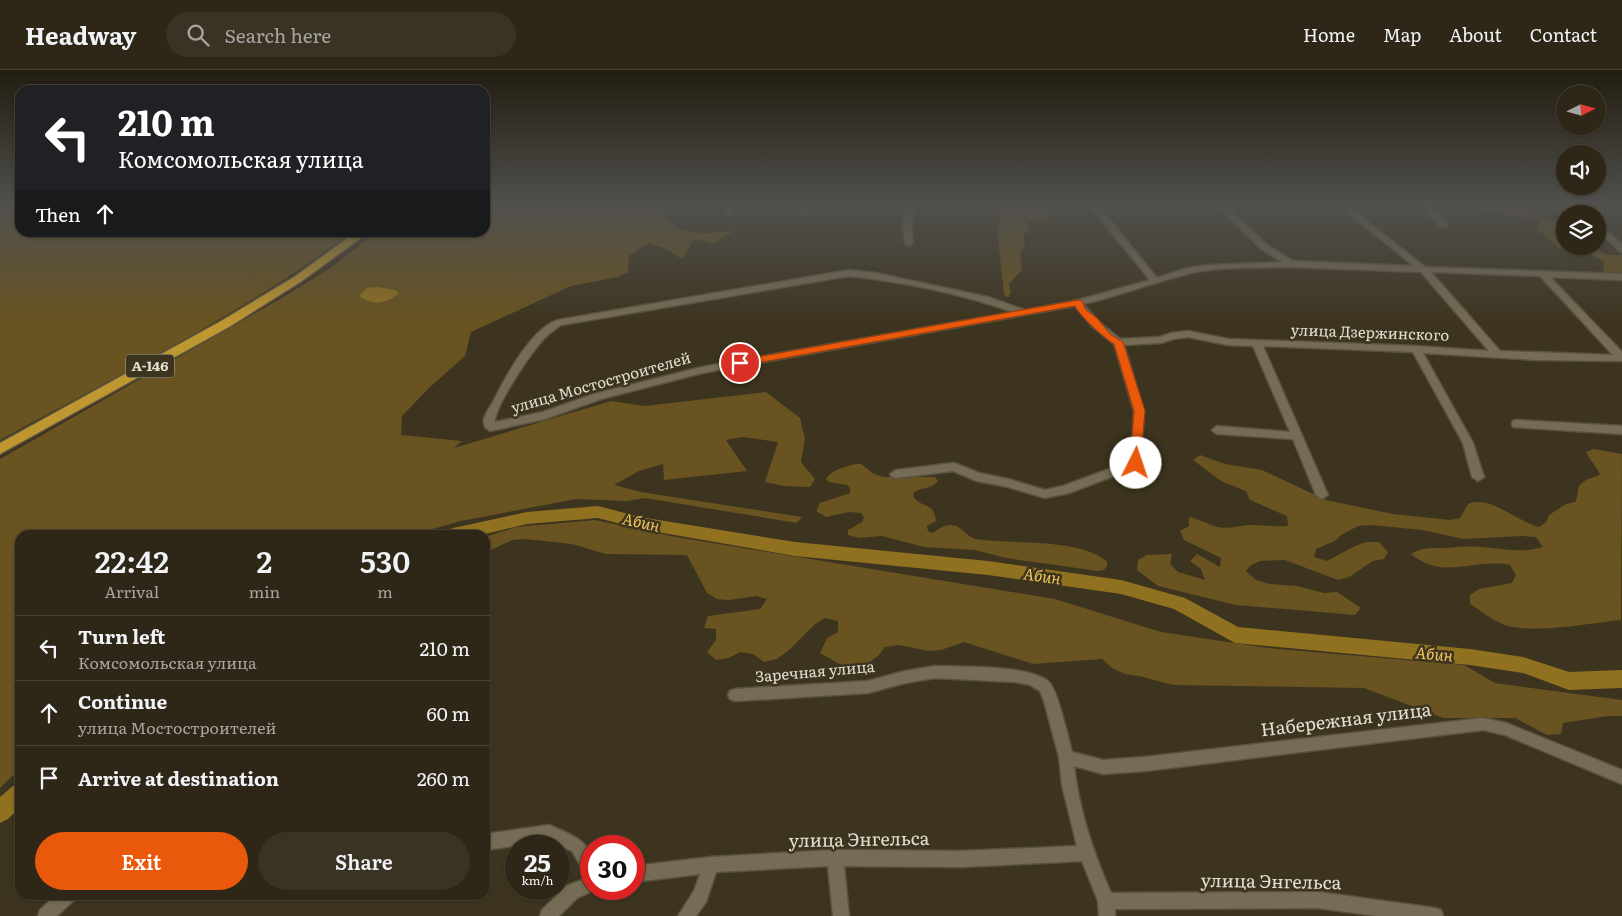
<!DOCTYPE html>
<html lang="en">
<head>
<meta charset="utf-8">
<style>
  body { margin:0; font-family:Literata,serif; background:#3a3324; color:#f1f3f6; height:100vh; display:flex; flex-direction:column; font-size:19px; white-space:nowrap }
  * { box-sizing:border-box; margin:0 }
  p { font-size:16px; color:#a7a5a1 }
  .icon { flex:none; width:28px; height:28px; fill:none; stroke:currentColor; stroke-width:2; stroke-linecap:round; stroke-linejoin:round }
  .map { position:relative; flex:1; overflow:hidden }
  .side { position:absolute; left:15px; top:460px; width:475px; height:370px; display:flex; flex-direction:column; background:#2e2717; border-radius:15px; box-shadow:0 1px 4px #0004,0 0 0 1px #494436 }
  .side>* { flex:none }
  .guide { position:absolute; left:15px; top:15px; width:475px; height:152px; border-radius:15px; box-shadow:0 1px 4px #0004,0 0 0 1px #494436; background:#202124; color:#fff; overflow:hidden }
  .needle { width:32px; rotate:84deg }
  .tools { position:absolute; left:1556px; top:15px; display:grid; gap:10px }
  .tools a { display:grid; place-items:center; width:50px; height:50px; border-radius:50%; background:#2e2717; box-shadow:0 1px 4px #0004,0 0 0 1px #494436; font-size:25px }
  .speed { position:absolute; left:505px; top:765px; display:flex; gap:10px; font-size:25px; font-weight:700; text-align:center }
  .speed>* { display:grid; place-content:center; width:65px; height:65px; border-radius:50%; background:#2e2717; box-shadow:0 1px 4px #0004,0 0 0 1px #494436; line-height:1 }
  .speed small { font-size:12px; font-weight:400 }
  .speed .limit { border:8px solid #d22; background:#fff; color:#111 }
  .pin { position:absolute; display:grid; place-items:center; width:42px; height:42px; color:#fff; margin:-21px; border:2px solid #fff; border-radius:50%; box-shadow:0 1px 5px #0007 }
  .me { position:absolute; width:55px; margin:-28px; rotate:4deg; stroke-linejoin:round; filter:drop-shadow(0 0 4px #0008) }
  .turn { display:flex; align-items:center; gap:18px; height:105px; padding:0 20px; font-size:22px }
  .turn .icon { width:65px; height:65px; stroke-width:2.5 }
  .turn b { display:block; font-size:35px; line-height:42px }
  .then { display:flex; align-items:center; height:48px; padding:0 20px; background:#0003; gap:10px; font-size:19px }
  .eta { display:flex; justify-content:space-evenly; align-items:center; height:85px; text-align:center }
  .eta b { font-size:30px; font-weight:600; line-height:35px }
  .cta { display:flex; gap:10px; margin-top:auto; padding:10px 20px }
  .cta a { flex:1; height:58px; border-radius:30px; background:#ea580c; color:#fff; font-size:20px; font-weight:600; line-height:58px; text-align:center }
  .cta a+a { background:#3a3324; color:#f1f3f6 }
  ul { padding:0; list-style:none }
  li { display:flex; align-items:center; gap:15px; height:65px; padding:0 20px; border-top:1px solid #494436 }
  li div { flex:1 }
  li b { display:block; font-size:19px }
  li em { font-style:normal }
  header { display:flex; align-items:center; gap:30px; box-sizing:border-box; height:70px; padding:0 25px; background:#2e2717; border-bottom:1px solid #494436 }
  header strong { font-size:24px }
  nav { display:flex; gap:28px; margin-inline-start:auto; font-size:18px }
  .search { width:350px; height:45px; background:#3a3324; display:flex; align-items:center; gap:12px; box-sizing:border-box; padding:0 18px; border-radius:28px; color:#a7a5a1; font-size:19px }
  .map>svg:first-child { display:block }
  .green { fill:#685321 }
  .water { fill:#907120 }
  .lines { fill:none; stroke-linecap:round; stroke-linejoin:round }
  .river { fill:#907120; fill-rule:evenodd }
  .minor-casing { stroke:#5a5240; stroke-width:3 }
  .highway-casing { stroke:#5a5240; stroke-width:3 }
  .minor { fill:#766c55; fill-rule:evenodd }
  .highway { fill:#be9730; fill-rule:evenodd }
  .route { fill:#ea580c; stroke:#983908 }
  .labels { text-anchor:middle; stroke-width:5; stroke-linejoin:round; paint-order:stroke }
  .shield { fill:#3d341f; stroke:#b2ab9c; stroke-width:1 }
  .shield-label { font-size:14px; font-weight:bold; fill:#e4ded2 }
  .street-label { font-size:15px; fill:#e4ded2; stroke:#3d341f }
  .water-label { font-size:16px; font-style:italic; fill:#f0c55a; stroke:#3d341f }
  .near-street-label { font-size:18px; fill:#e4ded2; stroke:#3d341f }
</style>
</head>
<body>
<header>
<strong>Headway</strong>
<div class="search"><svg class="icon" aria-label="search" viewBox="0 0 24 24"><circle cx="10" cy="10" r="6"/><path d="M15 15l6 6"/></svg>Search here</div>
<nav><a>Home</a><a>Map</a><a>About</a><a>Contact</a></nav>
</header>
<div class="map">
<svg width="1622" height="846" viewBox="0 0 1622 846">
  <rect width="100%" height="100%" fill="#3d341f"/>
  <g class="green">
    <path d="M0 135H20V162L351 163C242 244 119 305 0 370Z"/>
    <path d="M485 135H631V137H658C681 168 700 165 735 160L713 174 694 169 682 189 664 178 648 173 629 186 628 202 618 207 571 216 471 262 465 286 429 318 402 346 401 365 462 371 454 378 611 331 645 336 766 322 800 348 805 369 801 392 815 409 810 417 784 416 765 412 778 372 743 367 726 370 747 401 664 410 663 394 639 401 614 415 641 422 802 447 797 453 645 428 627 431 576 429 461 451 411 465H20V699L0 718V389L280 229 330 198 376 163 485 162Z"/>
    <polygon points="996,135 1039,135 1050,140 1045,145 1050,149 1048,151 1035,150 1028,152 1030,159 1023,165 1025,176 1020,182 1022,200 1009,214 1011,222 1009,227 1005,226 1004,223 997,159 1002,146"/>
    <polygon points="1476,135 1506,135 1523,139 1564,155 1565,158 1558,159 1557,161 1565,166 1565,176 1594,176 1606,185 1622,185 1622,204 1603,201 1604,191 1582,180 1559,178 1537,158 1540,153 1534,148 1478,141"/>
    <path d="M1594 379 1622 384 1621 550C1590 553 1527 566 1500 553 1489 548 1480 540 1470 534V525L1479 519 1512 513 1516 505 1510 495C1474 488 1443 511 1411 484 1421 477 1432 478 1445 478 1457 477 1468 476 1480 477 1501 478 1522 484 1543 477L1536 467 1521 466 1463 469 1422 460 1371 455 1358 456 1341 465 1335 471 1316 479 1314 487 1327 491 1355 476 1366 472H1379L1388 482 1384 489 1373 491 1349 507 1338 510 1285 490 1260 491 1251 495 1246 501 1256 510 1270 514 1297 516 1324 523 1337 522 1361 538 1355 545 1236 535 1158 516 1137 500 1138 490 1147 485 1172 484 1170 494 1178 502 1205 510 1201 499 1190 491 1197 484 1220 497 1221 488 1184 470 1180 461 1189 456V447C1199 449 1205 453 1214 456 1226 460 1237 456 1249 455 1262 455 1274 457 1288 456L1287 446 1250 430 1246 421 1221 411 1193 390 1200 385 1225 394 1262 400 1326 430 1393 444 1450 450 1460 448 1468 434C1490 425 1516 451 1539 457L1546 452 1549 445 1566 434 1575 432C1578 427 1577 424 1578 419 1580 410 1592 408 1600 405 1597 396 1590 391 1586 382Z"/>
    <path d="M856 394H861L874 404 884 407H935L938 411C932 419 922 417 914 422L913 426C921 439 934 431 936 451L927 456 928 461 933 463C939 459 943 455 950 455 962 455 966 467 976 469 1015 475 1075 467 1107 491V496L1104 500 1098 501 1006 488 975 480 924 477 882 466 860 468 848 465V460L862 452 864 447 861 443 849 442 826 447 816 441 820 433 850 423V418L847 415 829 412 826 409C832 399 845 397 856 394Z"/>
    <polygon points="595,450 676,467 1055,529 1161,562 1268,578 1464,595 1495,613 1622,630 1622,646 1608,646 1563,653 1561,664 1547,665 1515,648 1443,648 1364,618 1173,615 1139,606 1125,604 1112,598 1102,589 1033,594 964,572 941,580 928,581 899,575 885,577 878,586 857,601 843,596 820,583 827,568 838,562 838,551 825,548 814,555 788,581 777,589 764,592 753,584 740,582 729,588 716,590 707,582 716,570 716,559 704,558 708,546 760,539 767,529 756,526 729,530 717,529 707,523 687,485 606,484 572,474 525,469 512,470 485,483 485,467 516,457"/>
  </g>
  <path class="water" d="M377 217 395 220 399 223C387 234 372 236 359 226L367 218Z"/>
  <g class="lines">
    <g class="river">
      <polygon points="598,436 640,447 795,472 988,491 1121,510 1185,528 1238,557 1470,579 1523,587 1569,602 1622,600 1622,618 1569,620 1523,603 1470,595 1235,573 1174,539 1121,524 988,505 795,486 640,459 598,448 527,454 481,465 445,465 447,460 453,458 527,442"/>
      <polygon points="20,713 20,737 8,749 0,753 0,727 13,716"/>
    </g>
    <defs>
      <g id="minor">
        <polygon points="727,135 735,135 732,145 725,143"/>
        <polygon points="802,135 810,135 807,145 800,143"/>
        <polygon points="907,135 915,135 911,155 913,173 909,176 905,173 903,155"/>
        <path d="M1089 135H1098L1157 208 1187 198 1209 195 1282 192 1261 179 1216 135H1225L1267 175 1293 191 1414 196 1338 135H1347L1425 197 1622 204V210L1550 207 1622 282V291L1537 290 1423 283 1473 373 1484 407 1478 411 1472 407 1463 373 1413 282 1263 276 1328 425 1322 429 1316 425 1293 369 1217 364 1212 360 1217 356 1290 362 1253 276 1228 275 1188 267 1173 269 1161 273 1124 275 1144 341 1140 396 1069 423 1045 428 1008 417 977 411 953 401 896 408 892 407 890 404 896 400 954 393 979 403 1008 409 1045 420 1063 416 1131 391 1134 341 1114 274 1092 256 1075 236 702 303 601 329 545 349 490 361 485 357C484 354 483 352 484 349 485 344 490 337 493 332 505 308 531 258 558 250L849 200 876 203 988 227 1025 240 1078 230 1150 210ZM1291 197 1421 202 1489 281 1416 276 1228 269 1188 261 1171 263 1160 267 1120 269 1099 252 1083 234C1118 226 1152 213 1187 204 1217 196 1259 198 1291 197ZM1431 202 1540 206 1613 285 1500 281ZM849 206C903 212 962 224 1013 242L702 297 594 324 543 342 495 352C494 337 531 283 542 271 548 264 554 260 561 255Z"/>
        <polygon points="1422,135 1431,135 1447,153 1447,157 1441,157"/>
        <polygon points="1570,135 1579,135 1587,144 1578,144"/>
        <polygon points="1598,154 1622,174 1622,182 1619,181 1598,160"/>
        <polygon points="1517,350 1622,356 1622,364 1513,357 1512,354 1513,351"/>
        <path d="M935 596C962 597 1030 595 1049 612 1058 621 1068 667 1072 682L1103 690 1145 687 1483 648 1506 653 1622 700V714L1505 665 1483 660 1145 701 1103 704 1074 696C1079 740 1093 782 1111 823L1318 822 1435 838 1441 840 1443 846H1377L1318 838 1115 839V846H1099L1098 831 1082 791 961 797 844 796 849 846H833L828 796 716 802 706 832 696 846H678L694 821 700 804 634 812V796L711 787 835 780 961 781 1077 776 1062 715 1059 687 1044 631 1040 621 1030 615 1016 612 935 608 905 613 868 623 735 631 730 629 728 625 730 621 735 619 868 611 905 601Z"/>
        <path d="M549 755C591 773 591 773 591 819H597L577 828 559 846H540L542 840 566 816 590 807 586 805 572 781 549 771 485 780V764Z"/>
        <polygon points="56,825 75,825 73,831 57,846 38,846 40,840"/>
      </g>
      <polygon id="highway" points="356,162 369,162 302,211 229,257 0,384 0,373 221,251 294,207"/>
    </defs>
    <use href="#minor" class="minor-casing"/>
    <use href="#highway" class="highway-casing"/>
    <use href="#minor" class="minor"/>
    <use href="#highway" class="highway"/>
  </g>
  <linearGradient id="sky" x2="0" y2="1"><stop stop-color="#221d11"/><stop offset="0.53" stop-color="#51504d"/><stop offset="1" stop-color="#51504d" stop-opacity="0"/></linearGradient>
  <rect width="1622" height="254" fill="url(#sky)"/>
  <path class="route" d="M1078 230 1082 231 1086 240 1097 248 1110 264 1123 272 1145 341 1140 396H1132L1130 393 1134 341 1114 274C1104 268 1079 245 1075 236L740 296 735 293 740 290Z"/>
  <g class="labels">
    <rect class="shield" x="126" y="284.5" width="48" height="23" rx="4"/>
    <g class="shield-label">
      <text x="150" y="301">А-146</text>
    </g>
    <g class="street-label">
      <text transform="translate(1370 263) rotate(2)" y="5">улица Дзержинского</text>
      <text transform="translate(601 313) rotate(-16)" y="5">улица Мостостроителей</text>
      <text transform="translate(815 602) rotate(-5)" y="5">Заречная улица</text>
    </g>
    <g class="water-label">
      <text transform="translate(641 452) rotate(12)" y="6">Абин</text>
      <text transform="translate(1042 506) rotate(8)" y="6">Абин</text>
      <text transform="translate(1434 584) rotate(5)" y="6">Абин</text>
    </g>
    <g class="near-street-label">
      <text transform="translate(1346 650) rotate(-7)" y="6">Набережная улица</text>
      <text transform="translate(859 770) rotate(-1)" y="6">улица Энгельса</text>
      <text transform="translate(1271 812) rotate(1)" y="6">улица Энгельса</text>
    </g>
  </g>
</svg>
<div class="tools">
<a><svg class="needle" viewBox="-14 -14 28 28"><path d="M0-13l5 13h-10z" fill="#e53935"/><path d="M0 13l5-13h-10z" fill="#a7a5a1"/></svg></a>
<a><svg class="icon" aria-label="sound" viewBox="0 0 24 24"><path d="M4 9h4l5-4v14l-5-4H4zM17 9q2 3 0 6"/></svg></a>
<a><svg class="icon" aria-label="layers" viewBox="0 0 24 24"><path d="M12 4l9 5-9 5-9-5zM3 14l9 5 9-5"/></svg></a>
</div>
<div class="speed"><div>25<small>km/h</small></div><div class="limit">30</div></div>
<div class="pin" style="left:740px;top:293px;background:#d93025"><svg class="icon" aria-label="arrive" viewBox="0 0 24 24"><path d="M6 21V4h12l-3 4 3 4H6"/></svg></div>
<svg class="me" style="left:1136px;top:393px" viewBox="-20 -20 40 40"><circle r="19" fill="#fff"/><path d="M0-13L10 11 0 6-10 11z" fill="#ea580c"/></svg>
<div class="guide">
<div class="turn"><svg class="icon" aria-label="left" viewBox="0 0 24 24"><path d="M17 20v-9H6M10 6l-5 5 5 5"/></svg><div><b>210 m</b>Комсомольская улица</div></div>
<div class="then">Then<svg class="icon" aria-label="ahead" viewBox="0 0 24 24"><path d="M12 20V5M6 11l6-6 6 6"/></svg></div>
</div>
<section class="side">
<div class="eta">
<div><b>22:42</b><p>Arrival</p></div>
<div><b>2</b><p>min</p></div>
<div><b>530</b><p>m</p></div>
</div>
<ul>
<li><svg class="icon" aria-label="left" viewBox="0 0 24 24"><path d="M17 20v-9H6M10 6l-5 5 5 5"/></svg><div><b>Turn left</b><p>Комсомольская улица</p></div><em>210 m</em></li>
<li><svg class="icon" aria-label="ahead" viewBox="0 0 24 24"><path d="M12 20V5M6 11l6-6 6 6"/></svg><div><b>Continue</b><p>улица Мостостроителей</p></div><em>60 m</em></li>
<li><svg class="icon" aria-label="arrive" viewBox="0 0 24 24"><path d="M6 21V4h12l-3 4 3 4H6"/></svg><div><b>Arrive at destination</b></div><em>260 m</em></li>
</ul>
<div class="cta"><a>Exit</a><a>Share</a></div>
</section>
</div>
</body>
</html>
